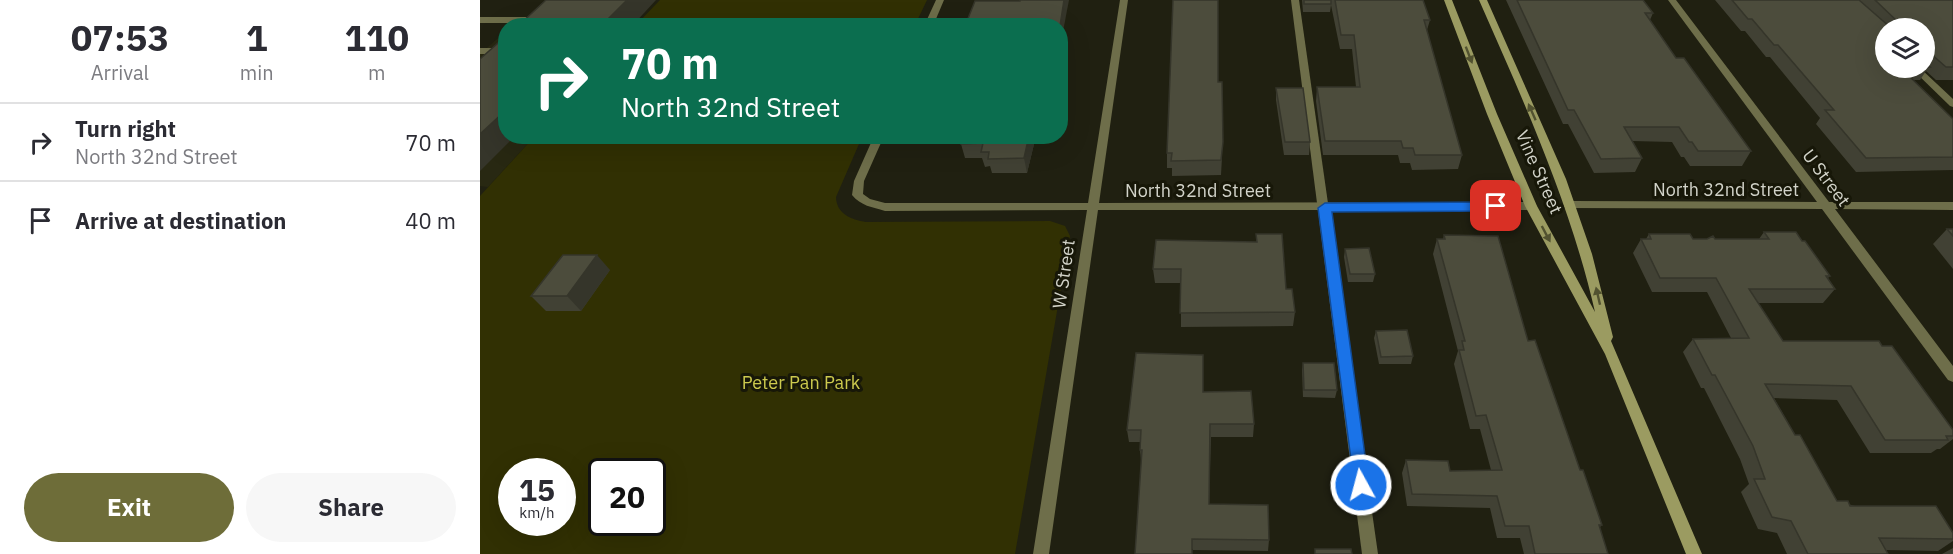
<!DOCTYPE html>
<html lang="en">
<head>
<meta charset="utf-8">
<style>
  body { margin:0; font-family:"IBM Plex Sans",sans-serif; background:#f7f7f7; color:#2b2b33; height:100vh; display:flex; flex-direction:column; font-size:22px; white-space:nowrap }
  * { box-sizing:border-box; margin:0 }
  p { font-size:20px; color:#7c7c81 }
  .icon { flex:none; width:33px; height:33px; fill:none; stroke:currentColor; stroke-width:2; stroke-linecap:round; stroke-linejoin:round }
  .map { position:relative; flex:1; overflow:hidden }
  .sheet { display:flex; flex-direction:column; background:#fff; width:480px }
  .sheet>* { flex:none }
  .top-card { position:absolute; left:18px; top:18px; width:570px; height:126px; border-radius:24px; box-shadow:0 6px 24px #0002; background:#0b6e4f; color:#fff; overflow:hidden }
  .controls { position:absolute; left:1395px; top:18px; display:grid; gap:12px }
  .controls a { display:grid; place-items:center; width:60px; height:60px; border-radius:50%; background:#fff; box-shadow:0 6px 24px #0002; font-size:30px }
  .speed { position:absolute; left:18px; top:458px; display:flex; gap:12px; font-size:30px; font-weight:700; text-align:center }
  .speed>* { display:grid; place-content:center; width:78px; height:78px; border-radius:50%; background:#fff; box-shadow:0 6px 24px #0002; line-height:1 }
  .speed small { font-size:15px; font-weight:400 }
  .speed .limit { border:3px solid #111; border-radius:9px; background:#fff; color:#111 }
  .pin { position:absolute; display:grid; place-items:center; width:51px; height:51px; color:#fff; margin:-26px; border-radius:12px; box-shadow:0 3px 9px #0006 }
  .me { position:absolute; width:66px; margin:-33px; rotate:353deg; stroke-linejoin:round; filter:drop-shadow(0 0 4px #0008) }
  .turn { display:flex; align-items:center; gap:21px; height:126px; padding:0 24px; font-size:27px }
  .turn .icon { width:78px; height:78px; stroke-width:2.5 }
  .turn b { display:block; font-size:42px; line-height:51px }
  .eta { display:flex; justify-content:space-evenly; align-items:center; height:102px; text-align:center }
  .eta b { font-size:36px; font-weight:700; line-height:42px }
  .button { display:flex; gap:12px; margin-top:auto; padding:12px 24px }
  .button a { flex:1; height:69px; border-radius:36px; background:#6e6d39; color:#fff; font-size:24px; font-weight:700; line-height:69px; text-align:center }
  .button a+a { background:#f7f7f7; color:#2b2b33 }
  ul { padding:0; list-style:none }
  li { display:flex; align-items:center; gap:18px; height:78px; padding:0 24px; border-top:2px solid #e1e1e2 }
  li div { flex:1 }
  li b { display:block; font-size:22px }
  li em { font-style:normal }
  main { display:flex; flex:1; min-height:0 }
  .map>svg:first-child { display:block }
  .built { fill:#282812 }
  .green { fill:#313003; fill-rule:evenodd }
  .lines { fill:none; stroke-linecap:round; stroke-linejoin:round }
  .service { fill:#6e6e4a; fill-rule:evenodd }
  .minor { fill:#6e6e4a; fill-rule:evenodd }
  .secondary { fill:#9b9b61; fill-rule:evenodd }
  .wall { fill:#414134; fill-rule:evenodd }
  .shaded-wall { fill:#35352a }
  .building { fill:#4c4c3c; stroke:#35352a; stroke-width:1.5 }
  .oneway { fill:#525230 }
  .route { fill:#1a73e8; stroke:#114b97; stroke-width:1.5 }
  .labels { text-anchor:middle; stroke-width:6; stroke-linejoin:round; paint-order:stroke }
  .street-label { font-size:18px; fill:#d2d3c9; stroke:#171708 }
  .park-label { font-size:18px; fill:#cdca4e; stroke:#171708 }
</style>
</head>
<body>
<main>
<section class="sheet">
<div class="eta">
<div><b>07:53</b><p>Arrival</p></div>
<div><b>1</b><p>min</p></div>
<div><b>110</b><p>m</p></div>
</div>
<ul>
<li><svg class="icon" aria-label="right" viewBox="0 0 24 24"><path d="M7 20v-9h11M14 6l5 5-5 5"/></svg><div><b>Turn right</b><p>North 32nd Street</p></div><em>70 m</em></li>
<li><svg class="icon" aria-label="arrive" viewBox="0 0 24 24"><path d="M6 21V4h12l-3 4 3 4H6"/></svg><div><b>Arrive at destination</b></div><em>40 m</em></li>
</ul>
<div class="button"><a>Exit</a><a>Share</a></div>
</section>
<div class="map">
<svg width="1473" height="554" viewBox="0 0 1473 554">
  <rect width="100%" height="100%" fill="#202011"/>
  <polygon class="built" points="25,32 26,136 54,137 8,187 0,186 0,54"/>
  <g class="green">
    <polygon points="180,0 447,0 435,25 156,25"/>
    <path d="M54 137H382L356 197C356 213 371 220 386 222L570 221 585 226 590 236 535 554H0V196ZM32 471H82V522H32ZM122 471H172V522H122Z"/>
  </g>
  <g class="lines">
    <g class="service">
      <polygon points="811,0 819,0 898,554 882,554"/>
      <polygon points="0,17 51,17 55,20 51,23 0,23"/>
      <polygon points="0,48 16,48 20,51 16,54 0,54"/>
      <polygon points="1431,68 1440,68 1473,99 1473,107 1470,106"/>
    </g>
    <g class="minor">
      <polygon points="456,0 464,0 453,26 444,26"/>
      <path d="M640 0H648L619 203 1051 202 1057 206 1051 210H618L569 554H553L607 210 405 211C392 207 381 206 372 195L374 181 394 136H404L384 181 383 194 390 199 405 203H608Z"/>
      <polygon points="1188,0 1196,0 1349,202 1473,202 1473,210 1355,209 1473,366 1473,382 1468,380 1342,209 1087,208 1085,205 1091,201 1337,202"/>
    </g>
    <path class="secondary" d="M964 0H972L1017 114 1057 206 1115 312C1090 203 1044 102 999 0H1007L1086 179 1112 254 1133 337 1131 341 1222 554H1206L1125 354 1045 206 1007 114Z"/>
  </g>
  <g class="wall">
    <polygon points="822,0 943,0 950,20 947,30 982,155 978,169 932,170 930,163 920,163 918,155 843,155 836,101 837,87 876,87 872,49 860,49 851,5 850,12 823,12"/>
    <polygon points="1026,0 1163,0 1173,13 1170,20 1196,58 1271,151 1262,166 1210,166 1204,157 1201,157 1192,142 1152,141 1162,158 1155,172 1114,173 1088,124 1083,124"/>
    <path d="M1235 0H1473V80H1456L1446 71 1440 80H1432L1473 119V170L1376 172 1336 124 1340 118 1290 57H1286L1265 31H1261ZM1406 28H1444V68H1406Z"/>
    <polygon points="738,82 742,157 741,175 692,176 692,168 687,168 687,153"/>
    <polygon points="796,88 830,142 829,155 804,155 796,100"/>
    <polygon points="556,136 547,173 512,173 510,166 505,167 502,158 485,158 481,144"/>
    <polygon points="1467,229 1473,229 1473,269 1453,244"/>
    <polygon points="1284,232 1322,241 1350,276 1348,278 1355,289 1343,303 1278,303 1303,341 1473,430 1473,439 1460,449 1457,449 1451,453 1390,453 1357,400 1294,398 1315,435 1357,501 1473,533 1473,541 1458,551 1406,550 1408,554 1307,554 1297,533 1278,529 1261,492 1269,484 1260,459 1224,388 1221,388 1203,352 1213,339 1251,338 1227,292 1172,292 1153,253 1161,239 1166,239 1169,234 1213,239 1279,239"/>
    <polygon points="776,234 806,289 815,312 813,326 701,327 701,283 675,283 673,269 776,242"/>
    <polygon points="964,235 1048,341 1122,525 1119,528 1128,554 1044,554 1040,538 1017,538 1010,508 927,506 922,473 926,460 970,471 1011,470 1000,429 990,429 974,364 978,351 953,254 957,239 963,239"/>
    <polygon points="865,249 895,274 893,282 868,282 864,257"/>
    <polygon points="130,270 101,311 66,311 51,296"/>
    <polygon points="896,331 933,356 931,364 899,364 894,338"/>
    <polygon points="823,363 857,390 855,398 823,397 822,370"/>
    <polygon points="723,392 774,424 773,437 731,437 729,504 789,540 788,551 713,550 661,460 660,450 660,442 649,442 647,430"/>
    <polygon points="1473,548 1473,554 1462,554"/>
  </g>
  <g class="shaded-wall">
    <polygon points="147,0 176,0 152,26 121,26"/>
    <polygon points="584,0 589,0 580,47 580,26"/>
    <polygon points="26,110 26,136 35,136 0,171 0,134"/>
    <polygon points="549,136 556,136 547,173 544,158"/>
    <polygon points="117,255 130,270 101,311 87,296"/>
  </g>
  <g class="building">
    <polygon points="66,0 147,0 121,26 38,26"/>
    <polygon points="540,0 584,0 580,26 485,26 495,1 540,1"/>
    <polygon points="693,0 738,0 738,82 742,82 743,142 741,160 691,161 692,153 687,153"/>
    <rect x="824" y="0" width="27" height="4"/>
    <polygon points="855,0 943,0 950,20 944,20 982,155 935,155 933,148 923,148 921,141 845,141 837,87 880,87 874,35 861,35"/>
    <polygon points="1037,0 1163,0 1173,13 1165,13 1196,58 1204,58 1271,151 1218,151 1212,142 1209,142 1199,127 1144,127 1162,158 1121,159 1094,110 1088,110"/>
    <polygon points="1252,0 1379,0 1411,28 1406,28 1406,68 1435,68 1438,71 1424,71 1473,119 1473,157 1386,158 1345,110 1354,110 1298,45 1294,45 1272,19 1268,19"/>
    <polygon points="1395,0 1473,0 1473,67 1466,67 1451,54 1444,53 1444,28 1416,28 1416,20"/>
    <polygon points="26,36 26,110 0,134 0,59"/>
    <polygon points="1444,62 1450,67 1444,67"/>
    <polygon points="796,88 823,88 830,142 805,142"/>
    <polygon points="483,136 549,136 544,158 508,159 509,152 501,152 503,143 481,144"/>
    <polygon points="1467,229 1473,229 1473,236"/>
    <polygon points="1284,232 1316,232 1322,241 1325,241 1350,276 1346,276 1355,289 1269,289 1303,341 1399,341 1402,346 1412,346 1473,430 1473,436 1466,436 1468,440 1405,440 1371,386 1285,384 1315,435 1320,435 1357,501 1368,501 1370,506 1456,506 1473,533 1473,539 1399,538 1408,554 1328,554 1311,521 1292,517 1274,479 1285,479 1273,446 1235,375 1232,375 1213,339 1269,338 1236,278 1180,278 1161,239 1171,239 1169,234 1210,234 1213,239 1227,239 1233,236 1235,239 1289,239"/>
    <polygon points="776,234 802,234 806,289 812,289 815,312 700,313 701,269 673,269 676,240 777,242"/>
    <polygon points="964,235 1018,236 1048,341 1055,340 1100,470 1103,470 1122,525 1119,525 1128,554 1055,554 1049,526 1025,526 1017,496 932,494 926,460 968,461 970,471 1022,470 1006,415 996,416 979,350 984,350 982,341 985,341 957,239 965,239"/>
    <polygon points="889,248 895,274 870,274 865,249"/>
    <polygon points="83,255 117,255 87,296 51,296"/>
    <polygon points="927,330 933,356 901,357 896,331"/>
    <polygon points="656,353 723,355 723,392 771,391 774,424 730,424 729,504 788,505 789,540 712,539 712,554 655,554 662,450 660,450 661,430 647,430"/>
    <polygon points="823,363 854,363 857,390 824,390"/>
    <polygon points="835,549 871,549 872,554 835,554"/>
  </g>
  <defs><path id="oneway-solid" d="M-6-.8H1V-3.2L6.5 0L1 3.2V.8H-6Z" transform="scale(1.5)"/></defs>
  <g class="oneway">
    <use href="#oneway-solid" transform="translate(989 55) rotate(69)"/>
    <use href="#oneway-solid" transform="translate(1052 112) rotate(-114)"/>
    <use href="#oneway-solid" transform="translate(1066 234) rotate(62)"/>
    <use href="#oneway-solid" transform="translate(1118 296) rotate(-103)"/>
  </g>
  <polygon class="route" points="1016,202 1022,206 1016,211 852,212 889,485 887,490 881,492 875,490 838,208 845,203"/>
  <g class="labels">
    <g class="street-label">
      <text transform="translate(1059 172) rotate(66)" y="6">Vine Street</text>
      <text transform="translate(1346 178) rotate(53)" y="6">U Street</text>
      <text x="1246" y="196">North 32nd Street</text>
      <text x="718" y="197">North 32nd Street</text>
      <text transform="translate(584 274) rotate(-82)" y="6">W Street</text>
    </g>
    <g class="park-label">
      <text x="321" y="389">Peter Pan Park</text>
    </g>
  </g>
</svg>
<div class="controls">
<a><svg class="icon" aria-label="layers" viewBox="0 0 24 24"><path d="M12 4l9 5-9 5-9-5zM3 14l9 5 9-5"/></svg></a>
</div>
<div class="speed"><div>15<small>km/h</small></div><div class="limit">20</div></div>
<div class="pin" style="left:1016px;top:206px;background:#d93025"><svg class="icon" aria-label="arrive" viewBox="0 0 24 24"><path d="M6 21V4h12l-3 4 3 4H6"/></svg></div>
<svg class="me" style="left:881px;top:485px" viewBox="-20 -20 40 40"><circle r="17" fill="#1a73e8" stroke="#fff" stroke-width="3"/><path d="M0-11L8 9 0 5-8 9z" fill="#fff"/></svg>
<div class="top-card">
<div class="turn"><svg class="icon" aria-label="right" viewBox="0 0 24 24"><path d="M7 20v-9h11M14 6l5 5-5 5"/></svg><div><b>70 m</b>North 32nd Street</div></div>
</div>
</div>
</main>
</body>
</html>
